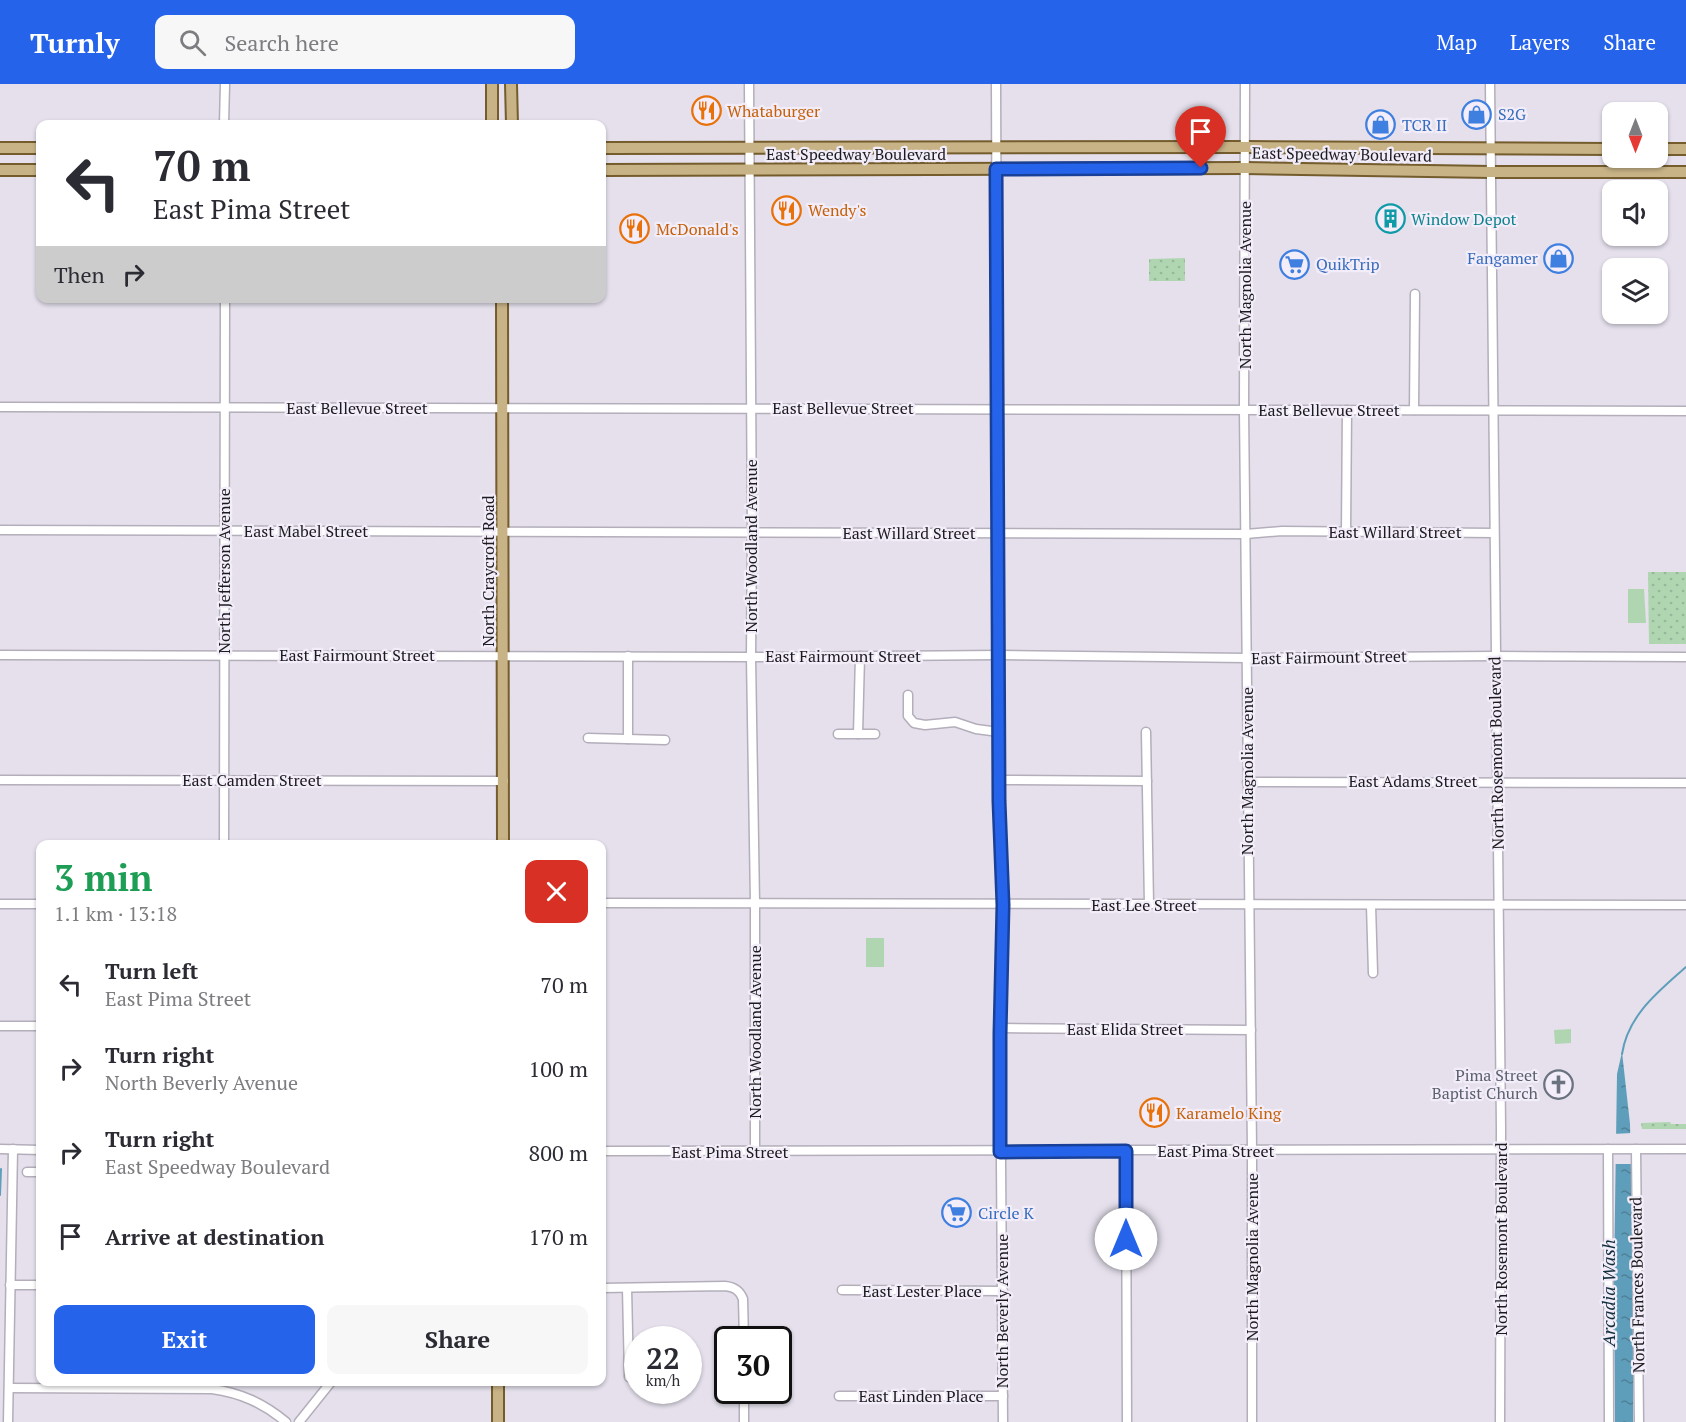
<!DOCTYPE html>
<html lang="en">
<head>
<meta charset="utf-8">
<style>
  body { margin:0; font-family:"PT Serif",serif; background:#f7f7f7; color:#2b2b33; height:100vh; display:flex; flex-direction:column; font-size:22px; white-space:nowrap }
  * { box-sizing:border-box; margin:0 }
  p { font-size:20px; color:#7c7c81 }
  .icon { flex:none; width:33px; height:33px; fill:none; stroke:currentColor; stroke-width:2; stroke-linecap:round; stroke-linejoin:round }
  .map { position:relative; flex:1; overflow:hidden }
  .panel { position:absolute; left:36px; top:756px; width:570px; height:546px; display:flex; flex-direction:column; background:#fff; border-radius:12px; box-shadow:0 2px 4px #0004 }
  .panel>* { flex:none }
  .top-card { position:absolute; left:36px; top:36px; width:570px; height:183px; border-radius:12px; box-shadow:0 2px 4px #0004; background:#fff; color:#2b2b33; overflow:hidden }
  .needle { width:39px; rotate:180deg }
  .tools { position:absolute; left:1602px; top:18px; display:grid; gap:12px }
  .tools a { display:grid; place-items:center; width:66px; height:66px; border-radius:12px; background:#fff; box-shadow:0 2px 4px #0004; font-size:30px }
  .speed { position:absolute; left:624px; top:1242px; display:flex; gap:12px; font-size:30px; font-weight:700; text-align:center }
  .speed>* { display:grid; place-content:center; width:78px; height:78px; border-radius:50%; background:#fff; box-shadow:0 2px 4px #0004; line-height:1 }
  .speed small { font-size:15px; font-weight:400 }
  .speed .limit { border:3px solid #111; border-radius:9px; background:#fff; color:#111 }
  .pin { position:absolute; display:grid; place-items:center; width:51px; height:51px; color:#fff; margin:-62px -26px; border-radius:50% 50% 50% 0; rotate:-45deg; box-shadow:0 0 6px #0007 }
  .pin .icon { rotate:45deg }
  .me { position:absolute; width:66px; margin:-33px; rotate:0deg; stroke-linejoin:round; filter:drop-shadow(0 0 4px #0008) }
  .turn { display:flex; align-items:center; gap:21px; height:126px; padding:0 18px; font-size:27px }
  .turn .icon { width:78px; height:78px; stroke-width:2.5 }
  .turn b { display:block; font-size:42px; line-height:51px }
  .then { display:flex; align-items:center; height:57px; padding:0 18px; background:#0003; gap:12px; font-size:22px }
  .round { display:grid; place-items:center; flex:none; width:63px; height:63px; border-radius:12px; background:#f7f7f7 }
  .overview { display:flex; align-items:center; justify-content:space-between; height:102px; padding:0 18px }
  h1 { font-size:36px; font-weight:600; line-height:45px; color:#1e9e55 }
  .button { display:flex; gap:12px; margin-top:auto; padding:12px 18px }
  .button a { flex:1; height:69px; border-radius:12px; background:#2563eb; color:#fff; font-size:24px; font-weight:600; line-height:69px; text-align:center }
  .button a+a { background:#f7f7f7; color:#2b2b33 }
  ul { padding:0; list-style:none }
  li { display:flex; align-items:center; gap:18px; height:84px; padding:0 18px }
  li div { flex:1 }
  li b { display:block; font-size:22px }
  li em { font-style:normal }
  header { display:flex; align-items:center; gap:36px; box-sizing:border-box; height:84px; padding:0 30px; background:#2563eb; color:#fff }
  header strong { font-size:28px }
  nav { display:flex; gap:33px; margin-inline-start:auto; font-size:21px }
  .search { width:420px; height:54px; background:#f7f7f7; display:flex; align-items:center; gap:15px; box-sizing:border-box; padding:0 21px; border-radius:12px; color:#7c7c81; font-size:22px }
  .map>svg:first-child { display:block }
  .grass { fill:url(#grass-dots) }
  .park { fill:#afd6b1 }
  .water { fill:url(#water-ripples) }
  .pier { fill:#e5e0ec }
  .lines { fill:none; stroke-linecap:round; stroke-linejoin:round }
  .stream { stroke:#5f9eba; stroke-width:2 }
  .minor-casing { stroke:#b3aeba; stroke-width:11 }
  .major-casing { stroke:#745c2d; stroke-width:14 }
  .minor { stroke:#fff; stroke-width:8 }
  .major { stroke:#c8b386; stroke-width:10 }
  .route-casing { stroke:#184099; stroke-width:15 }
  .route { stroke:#2563eb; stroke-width:10 }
  .labels { text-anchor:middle; stroke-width:4.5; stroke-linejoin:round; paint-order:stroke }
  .food-label { font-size:16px; fill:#c56008; stroke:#f2edf9; text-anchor:start }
  .shop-label { font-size:16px; fill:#366cbe; stroke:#f2edf9; text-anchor:start }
  .street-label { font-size:16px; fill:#1b1a1e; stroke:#f2edf9 }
  .culture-label { font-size:16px; fill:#0d838f; stroke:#f2edf9; text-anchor:start }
  .worship-label { font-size:16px; fill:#5b616d; stroke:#f2edf9; text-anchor:end }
  .water-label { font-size:18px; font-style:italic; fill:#102e3b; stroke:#f2edf9 }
</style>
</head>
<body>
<header>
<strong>Turnly</strong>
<div class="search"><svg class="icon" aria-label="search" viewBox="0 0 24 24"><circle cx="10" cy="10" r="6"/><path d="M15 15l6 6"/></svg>Search here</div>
<nav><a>Map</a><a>Layers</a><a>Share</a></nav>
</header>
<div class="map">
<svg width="1686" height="1338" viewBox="0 0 1686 1338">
  <defs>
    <pattern id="grass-dots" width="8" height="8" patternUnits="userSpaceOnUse" patternTransform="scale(1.5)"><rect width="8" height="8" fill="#afd6b1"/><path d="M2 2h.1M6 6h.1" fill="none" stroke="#96b798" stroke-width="1.8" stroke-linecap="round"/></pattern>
    <pattern id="water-ripples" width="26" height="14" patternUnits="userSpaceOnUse" patternTransform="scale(1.5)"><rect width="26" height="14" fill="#5f9eba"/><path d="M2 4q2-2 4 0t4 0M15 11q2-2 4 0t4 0" fill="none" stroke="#4e8097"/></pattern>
  </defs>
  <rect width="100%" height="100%" fill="#e5e0ec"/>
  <g class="grass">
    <polygon points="1185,174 1185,197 1149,197 1149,175"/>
    <polygon points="1648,488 1686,488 1686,560 1649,560"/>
    <polygon points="1670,1038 1671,1040 1686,1040 1686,1045 1642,1045 1641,1039"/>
  </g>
  <g class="park">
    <polygon points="1628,505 1644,505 1646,539 1628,539"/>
    <rect x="866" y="854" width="18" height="29"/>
    <polygon points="1571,945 1571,959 1555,960 1554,946"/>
  </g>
  <polygon class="water" points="1622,968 1630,1040 1633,1182 1633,1338 1615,1338 1614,1191 1617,990"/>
  <polygon class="pier" points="1632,1049 1633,1080 1613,1080 1613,1050"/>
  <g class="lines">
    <g class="stream">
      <path d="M1622 970C1628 931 1658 908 1686 883"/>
      <polyline points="0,1111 1,1085"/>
    </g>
    <defs>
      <g id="minor">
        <polyline points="749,0 752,449 751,573 755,819 755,1068"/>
        <polyline points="996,0 999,717 1003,821 1000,950 1003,1338"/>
        <polyline points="1245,0 1244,326 1252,1066 1252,1338"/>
        <polyline points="1490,0 1501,1045 1500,1338"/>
        <polyline points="224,40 225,0"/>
        <polyline points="0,323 1686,327"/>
        <polyline points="1414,326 1415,210"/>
        <polyline points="0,446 1246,450 1282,447 1494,449"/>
        <polyline points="1346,448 1347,326"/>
        <polyline points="0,571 751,573 1000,571 1247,574 1495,572 1686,573"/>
        <polyline points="628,572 628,655"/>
        <polyline points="908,611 908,632 914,639 925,641 955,638 976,645 999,648"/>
        <polyline points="1146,648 1149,821"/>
        <polyline points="838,650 875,650"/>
        <polyline points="858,650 860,572"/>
        <polyline points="588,654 665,656"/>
        <polyline points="0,696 504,697"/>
        <polyline points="1000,696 1147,697"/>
        <polyline points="1247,698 1686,699"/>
        <polyline points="224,760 225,214"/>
        <polyline points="602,819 1686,821"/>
        <polyline points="0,820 40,820"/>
        <polyline points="1371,821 1373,889"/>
        <polyline points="0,942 40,942"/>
        <polyline points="1000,944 1251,946"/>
        <polyline points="0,1065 40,1066"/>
        <polyline points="1608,1065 1609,1338"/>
        <polyline points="1636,1065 1639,1338"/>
        <polyline points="602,1067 1686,1065"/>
        <polyline points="1126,1067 1127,1338"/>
        <polyline points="27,1088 40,1088"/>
        <polyline points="10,1201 40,1201"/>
        <path d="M602 1204 725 1202C735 1203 740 1207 743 1215L744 1256"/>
        <polyline points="627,1204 629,1293"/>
        <polyline points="842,1206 1003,1207"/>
        <path d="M9 1304 212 1305C241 1309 263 1319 286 1338"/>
        <polyline points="744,1306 744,1338"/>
        <polyline points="839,1312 1003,1312"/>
        <polyline points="8,1338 13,1065"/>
        <polyline points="299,1338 331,1298"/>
      </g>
      <g id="major">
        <polyline points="492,0 492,40"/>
        <polyline points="511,0 512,40"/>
        <polyline points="0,64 40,64"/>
        <polyline points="602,64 1245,63 1612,65"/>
        <polyline points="1658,65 1686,65"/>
        <polyline points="0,86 40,86"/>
        <polyline points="602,86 1245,84 1491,88 1686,88"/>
        <polyline points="502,214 503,760"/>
        <polyline points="498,1338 498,1298"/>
      </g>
    </defs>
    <use href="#minor" class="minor-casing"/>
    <use href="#major" class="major-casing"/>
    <use href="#minor" class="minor"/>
    <use href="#major" class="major"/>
  </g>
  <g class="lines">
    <defs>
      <polyline id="route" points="1126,1155 1126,1067 1000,1068 1000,950 1003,821 999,717 996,85 1201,84"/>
    </defs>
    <use href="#route" class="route-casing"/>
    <use href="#route" class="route"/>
  </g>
  <defs>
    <symbol id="restaurant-ring" viewBox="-11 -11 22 22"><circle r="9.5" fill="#f2edf9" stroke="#e8710a" stroke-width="1.5"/><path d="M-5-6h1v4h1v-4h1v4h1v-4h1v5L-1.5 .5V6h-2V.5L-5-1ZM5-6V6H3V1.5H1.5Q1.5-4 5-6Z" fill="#e8710a"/></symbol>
    <symbol id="shop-ring" viewBox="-11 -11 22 22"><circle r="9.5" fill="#f2edf9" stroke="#3f7fe0" stroke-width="1.5"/><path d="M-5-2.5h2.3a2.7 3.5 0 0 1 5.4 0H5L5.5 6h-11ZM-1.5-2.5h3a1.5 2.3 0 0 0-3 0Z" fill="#3f7fe0"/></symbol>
    <symbol id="building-ring" viewBox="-11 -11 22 22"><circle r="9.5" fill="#f2edf9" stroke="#0f9aa8" stroke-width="1.5"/><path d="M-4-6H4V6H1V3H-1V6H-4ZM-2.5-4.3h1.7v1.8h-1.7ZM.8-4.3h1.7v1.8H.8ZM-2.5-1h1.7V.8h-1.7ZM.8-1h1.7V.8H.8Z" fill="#0f9aa8"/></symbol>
    <symbol id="supermarket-ring" viewBox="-11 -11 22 22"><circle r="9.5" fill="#f2edf9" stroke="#3f7fe0" stroke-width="1.5"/><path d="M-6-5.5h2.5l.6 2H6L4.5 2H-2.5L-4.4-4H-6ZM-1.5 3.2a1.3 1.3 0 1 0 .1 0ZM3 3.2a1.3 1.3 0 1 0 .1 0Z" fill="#3f7fe0"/></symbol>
    <symbol id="church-ring" viewBox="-11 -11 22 22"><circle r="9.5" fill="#f2edf9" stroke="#6b7280" stroke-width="1.5"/><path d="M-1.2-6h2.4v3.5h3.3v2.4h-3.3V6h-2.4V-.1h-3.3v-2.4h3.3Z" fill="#6b7280"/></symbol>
  </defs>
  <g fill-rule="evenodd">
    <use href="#restaurant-ring" x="690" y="10" width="33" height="33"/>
    <use href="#shop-ring" x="1460" y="14" width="33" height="33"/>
    <use href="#shop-ring" x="1364" y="24" width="33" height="33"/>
    <use href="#restaurant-ring" x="770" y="110" width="33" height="33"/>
    <use href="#building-ring" x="1374" y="118" width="33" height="33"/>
    <use href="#restaurant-ring" x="618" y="128" width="33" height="33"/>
    <use href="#shop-ring" x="1542" y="158" width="33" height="33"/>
    <use href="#supermarket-ring" x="1278" y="164" width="33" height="33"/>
    <use href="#church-ring" x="1542" y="984" width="33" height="33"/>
    <use href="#restaurant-ring" x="1138" y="1012" width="33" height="33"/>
    <use href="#supermarket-ring" x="940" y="1112" width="33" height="33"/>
  </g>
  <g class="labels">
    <g class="food-label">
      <text x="727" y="33">Whataburger</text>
      <text x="808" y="132">Wendy's</text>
      <text x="656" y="151">McDonald's</text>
      <text x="1176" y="1035">Karamelo King</text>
    </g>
    <g class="shop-label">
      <text x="1498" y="36">S2G</text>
      <text x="1402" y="47">TCR II</text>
      <text x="1538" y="180" text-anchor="end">Fangamer</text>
      <text x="1316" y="186">QuikTrip</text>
      <text x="978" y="1135">Circle K</text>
    </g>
    <g class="street-label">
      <text x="856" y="76">East Speedway Boulevard</text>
      <text transform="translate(1342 70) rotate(1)" y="6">East Speedway Boulevard</text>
      <text transform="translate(1245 201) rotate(-90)" y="6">North Magnolia Avenue</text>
      <text x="357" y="330">East Bellevue Street</text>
      <text x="843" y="330">East Bellevue Street</text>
      <text x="1329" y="332">East Bellevue Street</text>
      <text x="306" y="453">East Mabel Street</text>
      <text x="1395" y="454">East Willard Street</text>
      <text x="909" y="455">East Willard Street</text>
      <text transform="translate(751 462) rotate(-90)" y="6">North Woodland Avenue</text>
      <text transform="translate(224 487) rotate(-90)" y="6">North Jefferson Avenue</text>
      <text transform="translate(488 487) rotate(-90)" y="6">North Craycroft Road</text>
      <text x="357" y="577">East Fairmount Street</text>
      <text x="843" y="578">East Fairmount Street</text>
      <text transform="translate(1329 573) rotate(-1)" y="6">East Fairmount Street</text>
      <text transform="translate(1496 669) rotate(-91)" y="6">North Rosemont Boulevard</text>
      <text transform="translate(1247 687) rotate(-90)" y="6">North Magnolia Avenue</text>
      <text x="252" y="702">East Camden Street</text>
      <text x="1413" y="703">East Adams Street</text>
      <text x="1144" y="827">East Lee Street</text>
      <text x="1125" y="951">East Elida Street</text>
      <text transform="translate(755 948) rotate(-90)" y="6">North Woodland Avenue</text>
      <text x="1216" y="1073">East Pima Street</text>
      <text x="730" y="1074">East Pima Street</text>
      <text transform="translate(1501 1155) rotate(-90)" y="6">North Rosemont Boulevard</text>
      <text transform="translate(1252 1173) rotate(-90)" y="6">North Magnolia Avenue</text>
      <text transform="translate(1637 1201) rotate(-91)" y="6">North Frances Boulevard</text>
      <text x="922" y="1213">East Lester Place</text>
      <text transform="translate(1002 1227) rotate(-90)" y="6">North Beverly Avenue</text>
      <text x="921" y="1318">East Linden Place</text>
    </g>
    <g class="culture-label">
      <text x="1411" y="141">Window Depot</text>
    </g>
    <g class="worship-label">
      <text x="1538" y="997">Pima Street<tspan x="1538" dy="18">Baptist Church</tspan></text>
    </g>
    <g class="water-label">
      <text transform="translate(1609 1209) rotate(-90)" y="6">Arcadia Wash</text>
    </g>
  </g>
</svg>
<div class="tools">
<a><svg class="needle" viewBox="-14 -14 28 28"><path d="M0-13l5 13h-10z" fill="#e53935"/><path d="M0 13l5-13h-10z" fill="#7c7c81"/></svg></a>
<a><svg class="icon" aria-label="sound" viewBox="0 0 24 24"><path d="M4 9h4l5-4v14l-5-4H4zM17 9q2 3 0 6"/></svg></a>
<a><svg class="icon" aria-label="layers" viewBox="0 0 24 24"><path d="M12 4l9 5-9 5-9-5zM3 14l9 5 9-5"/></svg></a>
</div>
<div class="speed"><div>22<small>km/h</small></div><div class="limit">30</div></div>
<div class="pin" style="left:1201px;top:84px;background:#d93025"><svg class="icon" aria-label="arrive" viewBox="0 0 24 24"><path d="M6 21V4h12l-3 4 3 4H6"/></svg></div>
<svg class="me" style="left:1126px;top:1155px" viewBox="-20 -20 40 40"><circle r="19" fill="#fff"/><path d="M0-13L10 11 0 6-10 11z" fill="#2563eb"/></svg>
<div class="top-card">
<div class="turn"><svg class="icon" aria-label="left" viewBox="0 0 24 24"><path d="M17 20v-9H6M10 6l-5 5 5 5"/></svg><div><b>70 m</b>East Pima Street</div></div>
<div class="then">Then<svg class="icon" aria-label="right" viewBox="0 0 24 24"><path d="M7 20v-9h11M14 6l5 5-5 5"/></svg></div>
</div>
<section class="panel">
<div class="overview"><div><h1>3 min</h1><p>1.1 km · 13:18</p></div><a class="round" style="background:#d93025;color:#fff"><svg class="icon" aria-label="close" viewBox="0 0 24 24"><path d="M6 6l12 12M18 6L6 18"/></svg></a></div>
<ul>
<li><svg class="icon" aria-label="left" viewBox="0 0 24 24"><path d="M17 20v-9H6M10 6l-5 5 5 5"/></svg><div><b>Turn left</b><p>East Pima Street</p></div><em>70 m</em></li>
<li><svg class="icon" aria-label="right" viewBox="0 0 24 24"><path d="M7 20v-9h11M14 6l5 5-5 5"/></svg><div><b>Turn right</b><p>North Beverly Avenue</p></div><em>100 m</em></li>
<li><svg class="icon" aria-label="right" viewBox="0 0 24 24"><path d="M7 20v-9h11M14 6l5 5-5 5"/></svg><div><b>Turn right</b><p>East Speedway Boulevard</p></div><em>800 m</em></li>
<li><svg class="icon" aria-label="arrive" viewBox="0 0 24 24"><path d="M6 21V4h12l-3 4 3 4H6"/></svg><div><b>Arrive at destination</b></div><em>170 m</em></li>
</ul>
<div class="button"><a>Exit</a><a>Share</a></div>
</section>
</div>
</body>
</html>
